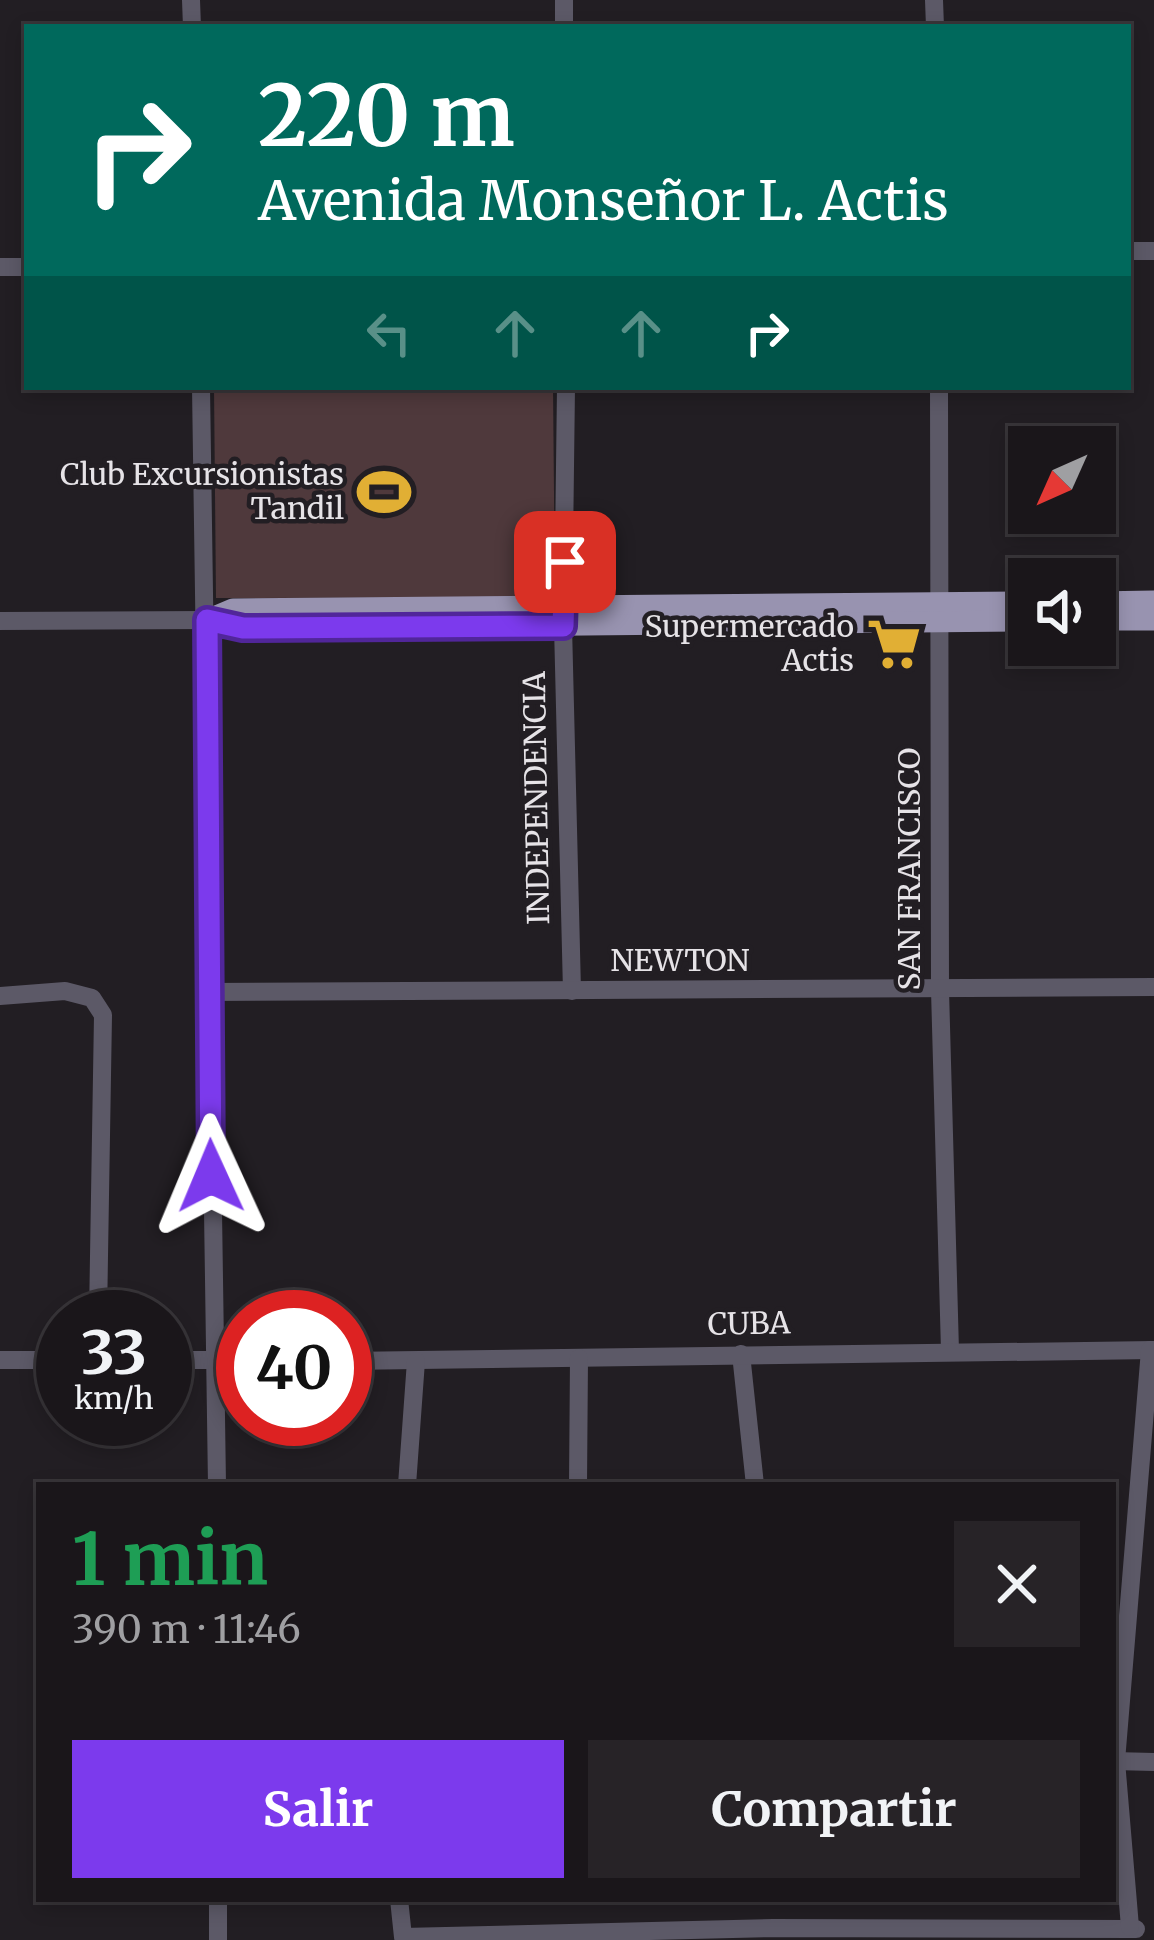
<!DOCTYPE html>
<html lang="es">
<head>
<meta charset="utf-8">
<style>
  body { margin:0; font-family:Merriweather,serif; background:#272327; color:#f1f3f6; height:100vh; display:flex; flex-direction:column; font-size:45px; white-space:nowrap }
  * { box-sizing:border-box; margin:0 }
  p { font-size:39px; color:#9f9fa2 }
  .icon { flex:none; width:66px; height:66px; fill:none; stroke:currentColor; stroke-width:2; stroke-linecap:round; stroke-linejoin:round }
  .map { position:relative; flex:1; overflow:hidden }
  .sheet { position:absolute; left:36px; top:1482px; width:1080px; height:420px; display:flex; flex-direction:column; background:#1a161a; border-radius:0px; box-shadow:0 6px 18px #0003,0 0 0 3px #383539 }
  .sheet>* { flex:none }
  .guide { position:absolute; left:24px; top:24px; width:1107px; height:366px; border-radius:0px; box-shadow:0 6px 18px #0003,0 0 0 3px #383539; background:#00695c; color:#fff; overflow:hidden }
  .needle { width:78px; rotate:225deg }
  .controls { position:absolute; left:1008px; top:426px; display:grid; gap:24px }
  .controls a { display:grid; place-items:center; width:108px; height:108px; border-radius:0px; background:#1a161a; box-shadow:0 6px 18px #0003,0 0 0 3px #383539; font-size:60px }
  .speed { position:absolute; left:36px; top:1290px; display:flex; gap:24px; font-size:60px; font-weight:700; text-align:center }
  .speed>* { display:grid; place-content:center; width:156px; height:156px; border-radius:50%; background:#1a161a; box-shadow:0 6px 18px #0003,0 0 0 3px #383539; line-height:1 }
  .speed small { font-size:30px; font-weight:400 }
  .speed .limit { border:18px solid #d22; background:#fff; color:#111 }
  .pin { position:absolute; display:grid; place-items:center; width:102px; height:102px; color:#fff; margin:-51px; border-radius:24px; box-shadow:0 6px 18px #0006 }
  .me { position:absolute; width:132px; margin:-66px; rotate:359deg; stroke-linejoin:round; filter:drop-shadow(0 0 9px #0008) }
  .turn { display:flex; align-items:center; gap:42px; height:252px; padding:0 36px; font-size:54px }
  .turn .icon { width:156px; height:156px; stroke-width:2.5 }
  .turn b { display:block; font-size:84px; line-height:102px }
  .lanes { display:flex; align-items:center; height:114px; padding:0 36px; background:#0003; justify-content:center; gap:60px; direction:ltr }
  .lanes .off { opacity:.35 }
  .round { display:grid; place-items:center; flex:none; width:126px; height:126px; border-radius:0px; background:#272327 }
  .summary { display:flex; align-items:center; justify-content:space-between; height:204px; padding:0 36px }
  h1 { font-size:72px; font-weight:700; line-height:90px; color:#1e9e55 }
  .button { display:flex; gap:24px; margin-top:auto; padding:24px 36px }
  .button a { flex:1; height:138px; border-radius:0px; background:#7c3aed; color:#fff; font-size:48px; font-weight:700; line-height:138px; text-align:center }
  .button a+a { background:#272327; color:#f1f3f6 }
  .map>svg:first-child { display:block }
  .green { fill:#4f393c }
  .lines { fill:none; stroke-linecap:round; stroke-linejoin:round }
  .minor { stroke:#5c5967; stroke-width:18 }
  .major { stroke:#9893b0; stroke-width:21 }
  .route-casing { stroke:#51269a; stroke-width:30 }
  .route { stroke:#7c3aed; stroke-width:21 }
  .labels { text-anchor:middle; stroke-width:9; stroke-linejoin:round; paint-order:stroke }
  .poi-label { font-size:30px; fill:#e6e3e7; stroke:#221e23; text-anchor:end }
  .street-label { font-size:30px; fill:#e6e3e7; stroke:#221e23 }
</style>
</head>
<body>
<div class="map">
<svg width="1154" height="1940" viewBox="0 0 1154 1940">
  <rect width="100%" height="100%" fill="#221e23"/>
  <polygon class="green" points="214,387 553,387 555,597 216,598"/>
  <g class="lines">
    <g class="minor">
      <polyline points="191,0 192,27"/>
      <polyline points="564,0 564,27"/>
      <polyline points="934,0 935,27"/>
      <polyline points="1128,251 1154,251"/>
      <polyline points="0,267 27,267"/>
      <polyline points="201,387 217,1485"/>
      <polyline points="566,387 563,626 572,991"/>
      <polyline points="939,387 940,990 950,1351"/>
      <polyline points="0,621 207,620"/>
      <polyline points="207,992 1154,987"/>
      <polyline points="0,996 65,991 92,998 103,1015 98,1317"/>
      <polyline points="741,1354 755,1485"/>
      <polyline points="0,1360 63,1360"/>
      <polyline points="165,1360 243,1360"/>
      <polyline points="345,1361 1154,1350"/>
      <polyline points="407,1485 416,1361"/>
      <polyline points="578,1485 579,1358"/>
      <polyline points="1113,1761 1154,1762"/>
      <polyline points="399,1899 403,1937 773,1928 1136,1929"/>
      <polyline points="1130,1927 1116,1761 1150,1350"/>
      <polyline points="218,1940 218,1899"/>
    </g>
    <g class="major">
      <polyline points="1095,602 1154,601"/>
      <polyline points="207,620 233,609 1029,602"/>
      <polyline points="209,620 243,628 1029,621"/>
      <polyline points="1095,620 1154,620"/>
    </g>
  </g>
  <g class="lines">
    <defs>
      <polyline id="route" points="211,1176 207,620 243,628 563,626 565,562"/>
    </defs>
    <use href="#route" class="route-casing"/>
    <use href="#route" class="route"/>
  </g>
  <defs>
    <symbol id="stadium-bare" viewBox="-9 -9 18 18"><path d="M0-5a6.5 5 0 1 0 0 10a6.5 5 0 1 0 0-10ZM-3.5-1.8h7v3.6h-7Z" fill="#e1af34" stroke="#221e23" stroke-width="2.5" paint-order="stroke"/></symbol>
    <symbol id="supermarket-bare" viewBox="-9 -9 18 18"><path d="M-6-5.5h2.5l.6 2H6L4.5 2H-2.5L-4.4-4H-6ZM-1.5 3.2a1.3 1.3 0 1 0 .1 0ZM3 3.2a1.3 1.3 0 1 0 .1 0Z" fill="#e1af34" stroke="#221e23" stroke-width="2.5" paint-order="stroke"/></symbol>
  </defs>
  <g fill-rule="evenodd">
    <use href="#stadium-bare" x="346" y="454" width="76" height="76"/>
    <use href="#supermarket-bare" x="856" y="606" width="76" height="76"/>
  </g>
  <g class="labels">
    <g class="poi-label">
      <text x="344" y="485">Club Excursionistas<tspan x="344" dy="34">Tandil</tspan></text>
      <text x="854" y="637">Supermercado<tspan x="854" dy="34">Actis</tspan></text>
    </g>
    <g class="street-label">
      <text transform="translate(537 798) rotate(-91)" y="10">INDEPENDENCIA</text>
      <text transform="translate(910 869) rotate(-90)" y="10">SAN FRANCISCO</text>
      <text x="680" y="971">NEWTON</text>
      <text transform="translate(749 1324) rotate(-1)" y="10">CUBA</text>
    </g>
  </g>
</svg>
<div class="controls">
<a><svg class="needle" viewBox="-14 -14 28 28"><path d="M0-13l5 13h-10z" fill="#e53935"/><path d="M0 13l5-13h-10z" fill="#9f9fa2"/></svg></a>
<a><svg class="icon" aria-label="sound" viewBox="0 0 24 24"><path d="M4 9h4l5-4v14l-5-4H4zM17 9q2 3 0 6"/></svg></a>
</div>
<div class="speed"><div>33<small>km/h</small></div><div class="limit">40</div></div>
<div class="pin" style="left:565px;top:562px;background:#d93025"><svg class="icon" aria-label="arrive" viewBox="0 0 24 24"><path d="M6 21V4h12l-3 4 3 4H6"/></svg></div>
<svg class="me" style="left:211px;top:1176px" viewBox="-20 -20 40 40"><path d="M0-17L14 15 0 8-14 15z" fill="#7c3aed" stroke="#fff" stroke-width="4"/></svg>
<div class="guide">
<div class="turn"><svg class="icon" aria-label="right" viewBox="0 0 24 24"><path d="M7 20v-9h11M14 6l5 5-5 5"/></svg><div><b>220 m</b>Avenida Monseñor L. Actis</div></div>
<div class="lanes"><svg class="icon off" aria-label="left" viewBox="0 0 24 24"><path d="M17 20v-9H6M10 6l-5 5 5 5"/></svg><svg class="icon off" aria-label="ahead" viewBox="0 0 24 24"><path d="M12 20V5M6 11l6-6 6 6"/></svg><svg class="icon off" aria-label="ahead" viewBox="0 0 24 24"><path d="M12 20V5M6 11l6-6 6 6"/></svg><svg class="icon" aria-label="right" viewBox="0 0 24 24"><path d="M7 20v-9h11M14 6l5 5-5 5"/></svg></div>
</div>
<section class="sheet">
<div class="summary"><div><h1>1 min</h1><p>390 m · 11:46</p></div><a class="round"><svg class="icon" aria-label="close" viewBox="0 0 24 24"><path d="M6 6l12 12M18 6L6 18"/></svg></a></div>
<div class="button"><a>Salir</a><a>Compartir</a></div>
</section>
</div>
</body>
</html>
